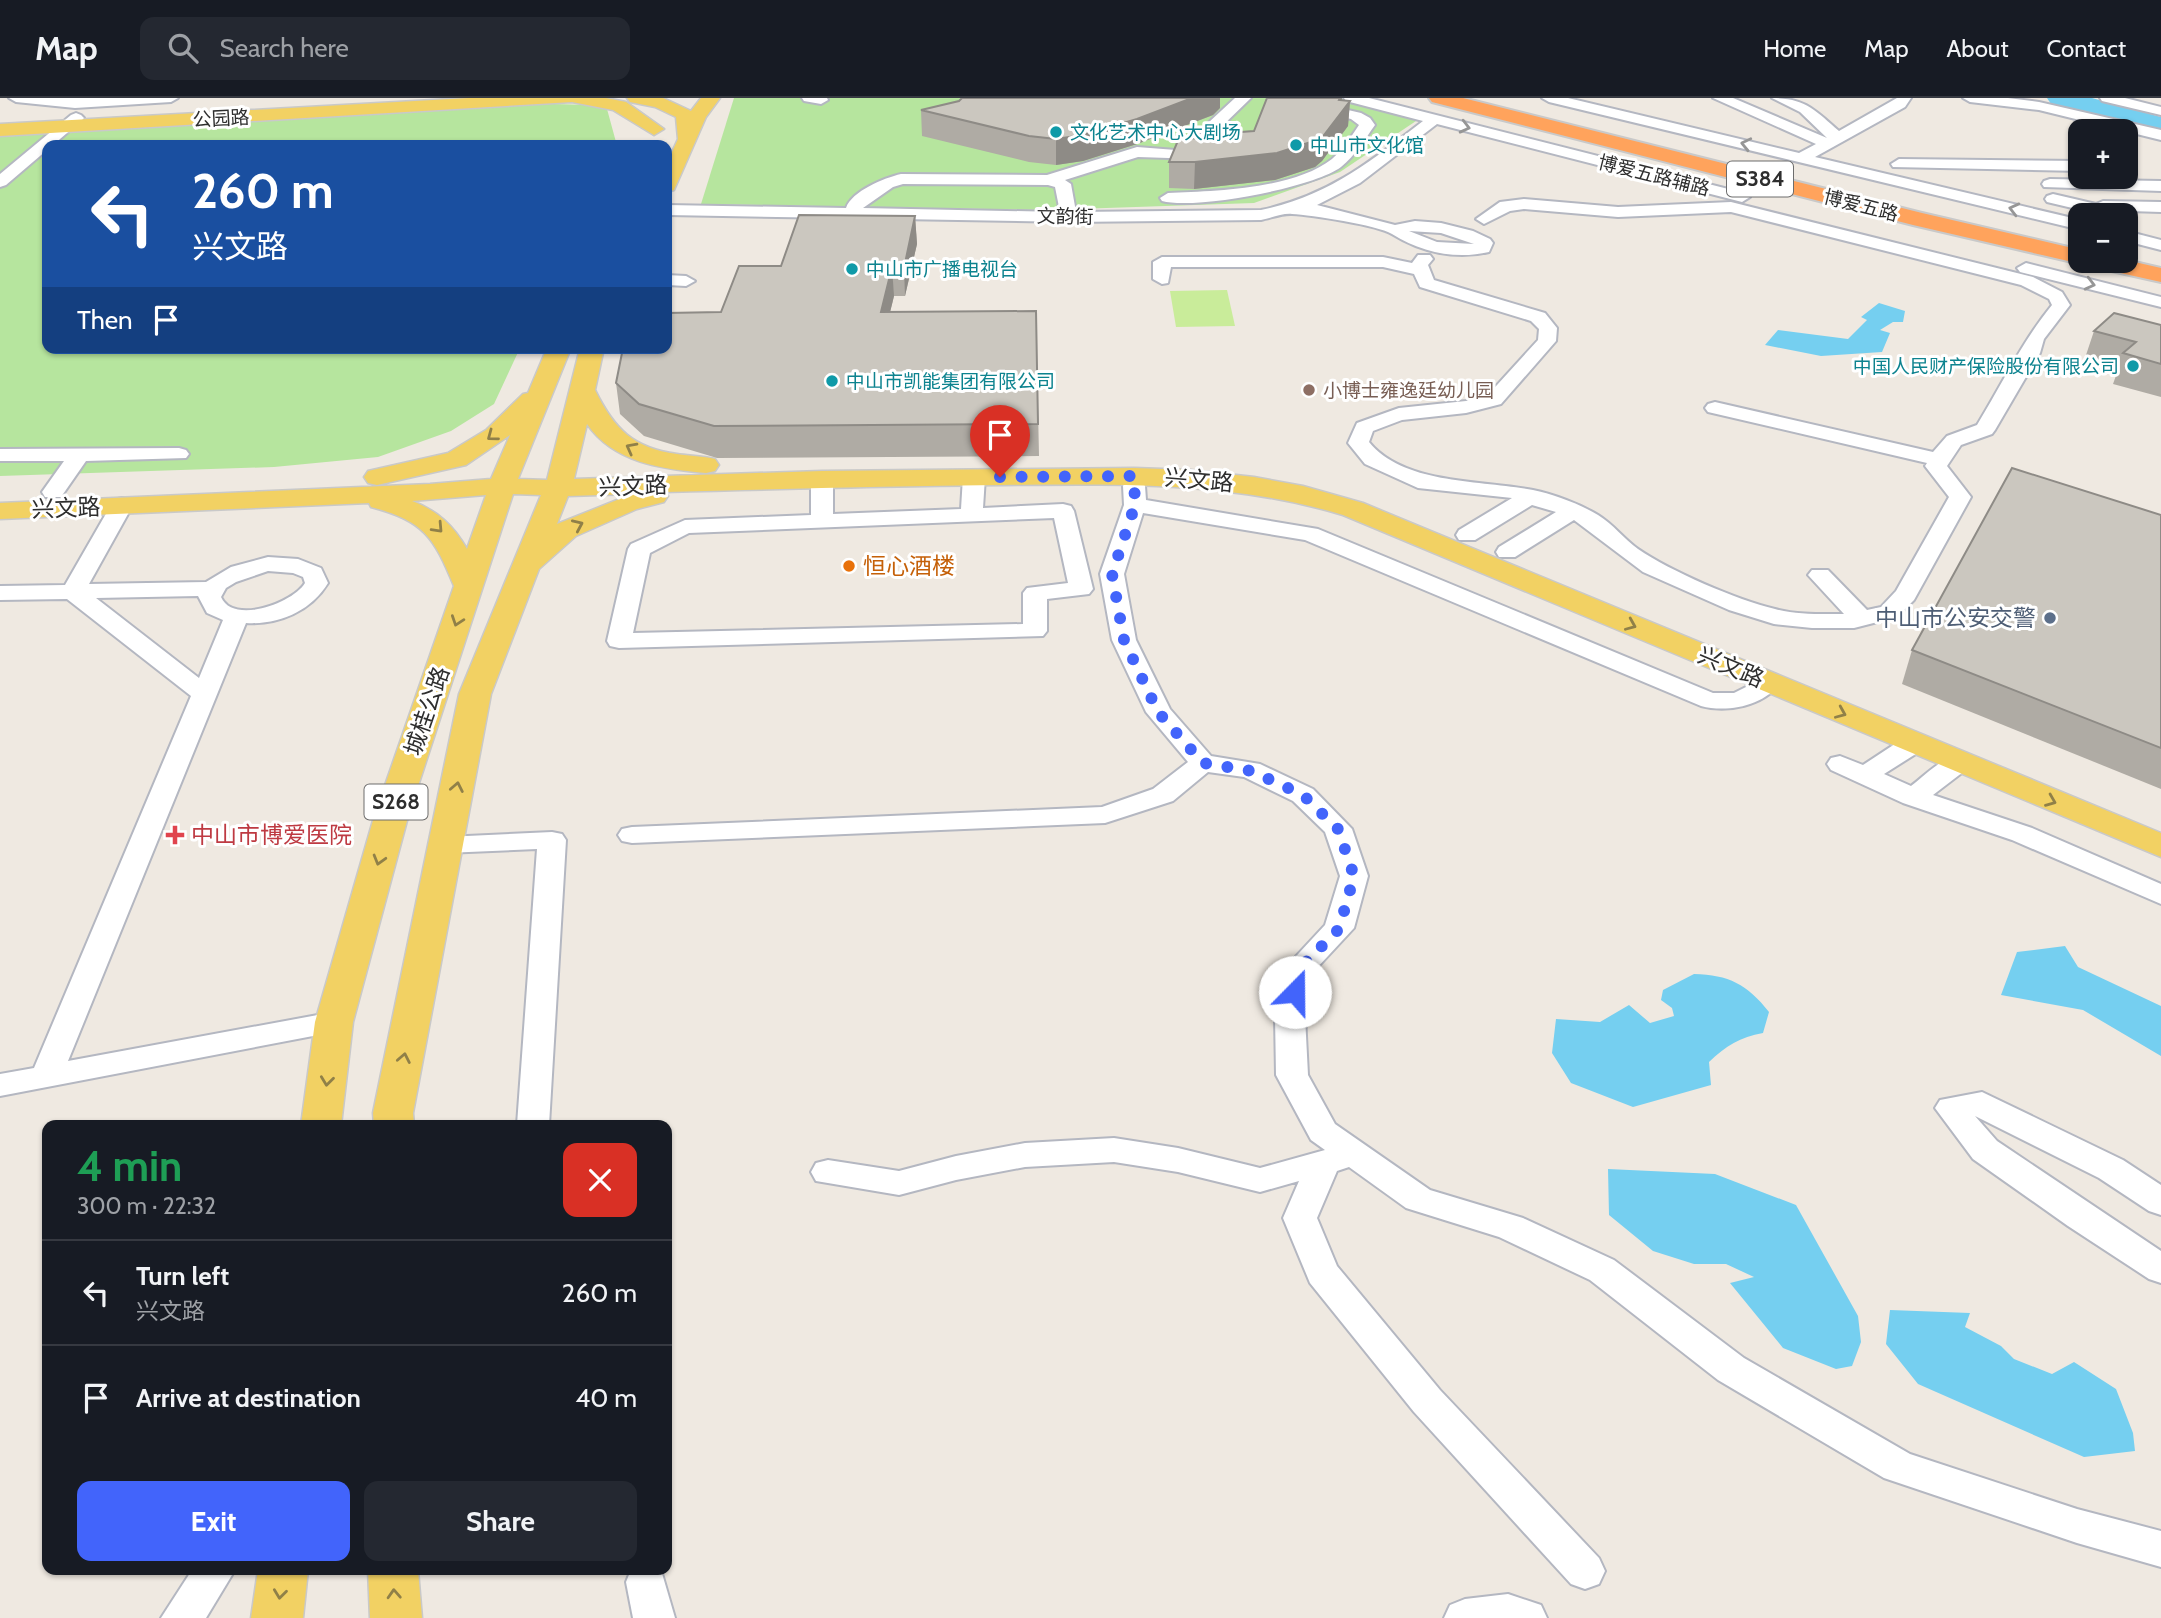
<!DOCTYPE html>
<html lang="en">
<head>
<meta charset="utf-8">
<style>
  body { margin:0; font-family:Cabin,"Noto Sans SC",sans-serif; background:#242831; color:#f1f3f6; height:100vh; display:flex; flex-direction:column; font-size:26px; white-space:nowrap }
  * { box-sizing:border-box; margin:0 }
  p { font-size:23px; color:#9ea1a6 }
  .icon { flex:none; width:38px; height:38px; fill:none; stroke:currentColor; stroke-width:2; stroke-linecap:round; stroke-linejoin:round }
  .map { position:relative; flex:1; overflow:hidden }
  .drawer { position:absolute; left:42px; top:1022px; width:630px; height:455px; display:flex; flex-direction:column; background:#171b24; border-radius:14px; box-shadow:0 2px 5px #0004 }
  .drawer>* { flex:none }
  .top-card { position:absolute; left:42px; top:42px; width:630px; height:214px; border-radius:14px; box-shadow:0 2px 5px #0004; background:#1a4fa0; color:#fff; overflow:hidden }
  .fabs { position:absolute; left:2068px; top:21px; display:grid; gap:14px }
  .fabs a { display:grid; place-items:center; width:70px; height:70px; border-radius:14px; background:#171b24; box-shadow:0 2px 5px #0004; font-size:35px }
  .pin { position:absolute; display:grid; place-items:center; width:60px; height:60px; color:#fff; margin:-72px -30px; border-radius:50% 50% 50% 0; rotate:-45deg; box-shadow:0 0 7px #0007 }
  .pin .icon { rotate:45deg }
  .me { position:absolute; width:77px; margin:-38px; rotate:22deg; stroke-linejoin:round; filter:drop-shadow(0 0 5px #0008) }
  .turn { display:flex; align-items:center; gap:24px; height:147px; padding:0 35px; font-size:32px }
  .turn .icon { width:91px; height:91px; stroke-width:2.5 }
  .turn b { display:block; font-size:49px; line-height:60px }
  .then { display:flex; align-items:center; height:66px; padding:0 35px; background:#0003; gap:14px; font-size:26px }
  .round { display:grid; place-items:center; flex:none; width:74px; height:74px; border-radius:14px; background:#242831 }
  .summary { display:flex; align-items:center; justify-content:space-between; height:119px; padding:0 35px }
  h1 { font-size:42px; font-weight:700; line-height:52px; color:#1e9e55 }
  .button { display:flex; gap:14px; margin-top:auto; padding:14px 35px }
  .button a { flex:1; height:80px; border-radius:14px; background:#4264fb; color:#fff; font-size:28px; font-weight:700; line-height:80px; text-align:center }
  .button a+a { background:#242831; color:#f1f3f6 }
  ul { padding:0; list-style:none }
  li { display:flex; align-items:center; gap:21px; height:105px; padding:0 35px; border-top:2px solid #363941 }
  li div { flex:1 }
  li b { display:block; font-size:26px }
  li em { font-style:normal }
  header { display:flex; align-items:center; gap:42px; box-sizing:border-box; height:98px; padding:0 35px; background:#171b24; border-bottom:2px solid #363941 }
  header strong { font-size:33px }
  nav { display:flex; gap:38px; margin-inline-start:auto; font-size:24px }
  .search { width:490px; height:63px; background:#242831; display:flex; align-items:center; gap:18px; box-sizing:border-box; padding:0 24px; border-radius:14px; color:#9ea1a6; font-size:26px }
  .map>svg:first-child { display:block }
  .green { fill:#b6e59e }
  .pitch { fill:#c9ec9a }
  .water { fill:#75cff0 }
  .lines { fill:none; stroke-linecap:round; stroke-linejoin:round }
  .river { fill:#75cff0; fill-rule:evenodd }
  .minor-casing { stroke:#b4b7c1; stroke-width:4 }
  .major-casing { stroke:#c9c9c9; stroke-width:3 }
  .highway-casing { stroke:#c9c9c9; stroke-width:4 }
  .minor { fill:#fff; fill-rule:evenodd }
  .major { fill:#f2d163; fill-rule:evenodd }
  .highway { fill:#ffa35c; fill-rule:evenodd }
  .wall { fill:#afaba4 }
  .shaded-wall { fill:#8e8b86 }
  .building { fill:#cbc7bf; stroke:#8e8b86; stroke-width:2 }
  .oneway { stroke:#969696 }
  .oneway2 { stroke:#908048 }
  .route { stroke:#4264fb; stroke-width:12; stroke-dasharray:0 21.6 }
  .culture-dot { fill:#0f9aa8; stroke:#fff; stroke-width:2.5 }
  .education-dot { fill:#8d6e63; stroke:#fff; stroke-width:2.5 }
  .food-dot { fill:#e8710a; stroke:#fff; stroke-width:2.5 }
  .service-dot { fill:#5c6f8a; stroke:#fff; stroke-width:2.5 }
  .health-dot { fill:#e0444e; stroke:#fff; stroke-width:2.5 }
  .labels { text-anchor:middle; stroke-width:6; stroke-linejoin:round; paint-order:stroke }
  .far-street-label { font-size:19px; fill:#2e2e2e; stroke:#fff }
  .far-culture-label { font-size:19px; fill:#0d838f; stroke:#fff; text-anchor:start }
  .far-education-label { font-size:19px; fill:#785e54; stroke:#fff; text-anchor:start }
  .shield { fill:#fff; stroke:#6d6d6d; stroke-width:2 }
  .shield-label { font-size:21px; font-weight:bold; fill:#2e2e2e }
  .street-label { font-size:23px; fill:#2e2e2e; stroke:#fff }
  .food-label { font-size:23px; fill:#c56008; stroke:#fff; text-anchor:start }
  .service-label { font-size:23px; fill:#4e5e75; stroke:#fff; text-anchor:end }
  .health-label { font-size:23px; fill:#be3a42; stroke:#fff; text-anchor:start }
</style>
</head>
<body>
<header>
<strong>Map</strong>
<div class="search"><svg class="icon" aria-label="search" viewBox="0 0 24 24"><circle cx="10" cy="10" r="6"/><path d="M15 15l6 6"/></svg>Search here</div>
<nav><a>Home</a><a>Map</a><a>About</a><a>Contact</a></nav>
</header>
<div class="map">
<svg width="2161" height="1520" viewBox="0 0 2161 1520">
  <rect width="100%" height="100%" fill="#efe9e1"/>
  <g class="green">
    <polygon points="734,0 1338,0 1419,21 1340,74 1254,105 1047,112 701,106"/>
    <polygon points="520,5 588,7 607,11 616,44 615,47 47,47 47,250 520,250 494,306 451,333 378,359 274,369 0,378 0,39"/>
  </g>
  <polygon class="pitch" points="1227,192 1235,228 1176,229 1170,193"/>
  <g class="water">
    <polygon points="1879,205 1905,213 1903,224 1893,224 1880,232 1890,235 1882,254 1821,258 1765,247 1778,232 1848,241 1867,222 1861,219"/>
    <polygon points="2065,848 2078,869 2161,908 2161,958 2083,912 2001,897 2017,854"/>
    <path d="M1694 876C1729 877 1747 886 1769 914L1763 935C1740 939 1726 948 1709 964L1711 987 1633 1009 1571 985 1552 955 1556 921 1600 924 1629 907 1650 925 1674 918 1672 910 1661 902 1663 892Z"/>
    <polygon points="1608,1071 1715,1076 1796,1107 1858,1218 1861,1244 1852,1268 1836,1271 1783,1250 1730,1185 1754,1179 1726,1166 1694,1166 1653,1153 1609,1117"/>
    <polygon points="1890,1212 1970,1215 1965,1229 2001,1248 2014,1261 2052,1276 2074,1264 2116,1291 2133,1335 2135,1353 2084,1359 1918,1286 1886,1246"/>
  </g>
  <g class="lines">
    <polygon class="river" points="2047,0 2092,0 2161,19 2161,37 2051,6"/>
    <defs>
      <g id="minor">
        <polygon points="9,0 178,0 171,4 75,10 16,4"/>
        <polygon points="802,0 827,0 828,2 821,6 804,3"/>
        <path d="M1235 0H1251L1219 31 1199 61 1138 59 1065 82 1071 86 1076 114 1261 112C1328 98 1370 64 1423 23L1346 3 1344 0H1369L1748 96 1750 99 1742 104 1437 26 1360 85 1317 107 1395 127 1415 123 1441 125 1473 133 1490 141 1493 145 1489 154C1455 162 1421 154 1392 136 1377 127 1311 117 1292 116 1283 115 1271 120 1261 122L1069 124 667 117V107L846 110C852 93 884 80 901 76L1047 77 1137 49 1189 53 1208 25ZM903 86 1048 87 1055 89 1060 114 863 110 893 89ZM1409 133 1441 135 1474 146 1437 144Z"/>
        <path d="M1270 0H1296L1361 15 1370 20 1375 27C1365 41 1355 58 1341 69 1313 90 1195 112 1162 103L1160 100 1168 95C1215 93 1294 91 1332 61 1343 51 1351 39 1359 27L1351 21 1272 3Z"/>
        <path d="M1542 0H1568L1799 55 1816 46 1713 0H1733L1827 40 1800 14 1772 0C1805 0 1815 12 1839 33L1897 0H1911L1905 9 1815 59 2081 122V132L1549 4Z"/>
        <polygon points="1963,0 2008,0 2039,4 2161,32 2161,42 2039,12 1970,4"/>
        <polygon points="2100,0 2125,0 2161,9 2161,17 2102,3"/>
        <polygon points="76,15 81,17 84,20 81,23 53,47 47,47 47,52 6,87 0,89 0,76 71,17"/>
        <polygon points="1899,61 2081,63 2081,73 1893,69 1891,66"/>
        <polygon points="2050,81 2161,83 2161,93 2044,89 2042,86 2044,83"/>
        <polygon points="2053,96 2096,106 2103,103 2161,104 2161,114 2129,113 2131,117 2126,121 2126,117 2102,117 2047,104 2045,101 2047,98"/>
        <path d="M1524 101 1618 109 1731 104 2033 179 2062 194 2070 207 2044 241 2040 255 1995 332 1992 336 1961 347 1947 368 1971 399 1914 502 1897 519 1854 530H1812L1774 526 1729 512 1643 474 1574 422 1515 459H1499L1496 454 1499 449 1556 414 1532 407 1475 442H1459L1456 437 1459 432 1512 400 1418 390 1365 366 1348 345 1357 325 1399 310 1466 303 1487 298 1538 242 1539 231 1531 223 1420 189 1414 176 1383 169H1171L1168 185 1162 186 1153 181V164L1162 159H1383L1412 165 1418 157H1430L1433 161 1428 167 1434 182 1545 215 1557 230 1556 243 1501 306 1466 315 1402 322 1373 333 1369 344C1404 387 1482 382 1533 392 1553 396 1580 406 1598 417 1613 426 1624 441 1638 451 1670 473 1737 502 1775 511 1797 517 1821 516 1844 516L1808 477 1812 472H1828L1867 512 1881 509 1896 493 1949 399 1925 368 1927 365 1708 314 1705 310 1708 306 1715 304 1933 354 1947 338 1977 327C2002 286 2022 244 2052 207L2049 201 2021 187 1731 114 1618 119 1524 111 1510 113 1484 126 1476 121 1500 104Z"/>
        <polygon points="2126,133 2161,142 2161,152 2126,143"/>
        <polygon points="2026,165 2161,199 2161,209 2020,174 2017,170"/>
        <polygon points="667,177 686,178 695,183 686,188 667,187"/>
        <polygon points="179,350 186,352 189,356 186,360 86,363 61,399 45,399 42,394 64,363 0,363 0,351"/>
        <path d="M974 373 982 374 985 379 983 410 1063 406 1071 408 1074 413 1093 491 1089 496 1047 501V533L1043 538 619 550 610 548 607 543 628 451 631 446 685 422 811 417V381L814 376H830L833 381V416L961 411 963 379 966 374ZM1054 420 1068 485 1027 490 1023 495V526L633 535 650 455 689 435Z"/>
        <path d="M1134 382 1142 383 1145 388 1146 402 1318 431 1713 595H1734L1768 578 1777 580 1780 585C1764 608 1727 615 1701 608L1305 442 1143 415 1124 476 1136 542 1170 611 1211 658 1260 666 1313 691 1352 731 1368 778 1354 830 1315 872 1305 918 1308 977 1335 1026 1430 1092 1523 1120 1614 1162 1744 1260 1910 1356 2077 1411 2161 1433V1469L2077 1445 1884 1380 1718 1282 1590 1182 1499 1139 1406 1110 1349 1069 1337 1073 1317 1120 1337 1168 1440 1292 1599 1460 1605 1473 1599 1486 1585 1491 1571 1486 1414 1314 1310 1185 1283 1120 1299 1083 1260 1094 1178 1074 1114 1064 1025 1069 956 1082 899 1097 816 1083 811 1074 816 1065 828 1062 899 1073 956 1058 1025 1045 1114 1040 1178 1050 1260 1070 1325 1052 1311 1042 1276 977 1275 918 1286 869 1325 827 1340 778 1325 734 1293 703 1244 679 1208 674 1173 703 1105 725 632 745 622 743 618 737 622 731 632 729 1102 709 1153 691 1188 664 1146 614 1112 542 1100 476 1124 407 1123 388 1126 383Z"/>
        <path d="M122 400 130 402 133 407 89 486 206 484 231 469 268 459 298 461 321 470 328 485C311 513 279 527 246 525L68 963 334 914 345 917 349 924 345 931 334 934 0 998V976L34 970 191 598 67 501 0 502V488L65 487 111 407 114 402ZM268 473 293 475 303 479 305 485C293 505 233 527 221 499L226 490 236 484ZM198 498 207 515 223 522 199 580 96 500Z"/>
        <path d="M1913 638 1922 640 1926 646 1922 652 1884 676 1911 688C1927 676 1946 654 1967 659L1971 665 1967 671 1933 697 2032 730 2161 786V806L2012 742 1903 705 1831 672 1827 666 1831 660 1840 658 1863 667 1904 640Z"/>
        <polygon points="552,734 562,736 566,742 549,1027 517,1027 537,751 445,755 435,753 431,747 435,741 445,739"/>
        <polygon points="1982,994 2123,1062 2161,1087 2161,1117 2149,1113 2099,1080 1975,1018 1997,1043 2161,1153 2161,1185 2149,1181 2068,1128 1973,1061 1935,1010 1940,1002"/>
        <polygon points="192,1472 235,1472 206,1520 161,1520"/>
        <polygon points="631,1472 661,1472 675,1520 633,1520 626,1484"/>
        <polygon points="1508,1496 1541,1507 1547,1520 1444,1520 1450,1507 1465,1501"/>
      </g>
      <g id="major">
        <polygon points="469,0 606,0 626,4 664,31 654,37 613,12 572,4 0,38 0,26"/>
        <polygon points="627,0 663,0 691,13 701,0 720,0 706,19 674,92 667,94 667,65 678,41 676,19 655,9 630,4"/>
        <path d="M547 250H571L518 381 547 382 580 250H604L595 292C614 331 633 350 677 356 690 358 703 358 715 361L719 367 715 373 706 375C662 371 614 365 587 326L574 381 822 373 1134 370 1191 372 1254 379 1303 388 1363 405 2161 735V759L1343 417C1231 383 1117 386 1000 387 889 388 777 391 665 394L668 398 664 404 637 411 576 438 539 471 491 596 413 1015 414 1027H374L373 1015 459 596 541 397 513 396 408 719 353 924 341 1027H301L315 924 374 719 454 488C434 439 424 423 371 409L369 405 0 421V405L430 386 491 381 510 337 466 367 377 387 368 385 364 379 368 373 448 355 486 332 523 296 528 295ZM632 396 557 426 568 398ZM486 397 467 451C453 427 438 413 412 403Z"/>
        <polygon points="258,1472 308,1472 303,1520 251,1520"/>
        <polygon points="368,1472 418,1472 422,1520 370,1520"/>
      </g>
      <polygon id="highway" points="1429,0 1463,0 1922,115 2081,152 2081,163 2126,162 2161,170 2161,184 2089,168 2087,165 2081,166 1913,127 1432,4"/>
    </defs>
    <use href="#minor" class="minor-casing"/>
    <use href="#major" class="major-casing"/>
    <use href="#highway" class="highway-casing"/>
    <use href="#minor" class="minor"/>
    <use href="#major" class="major"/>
    <use href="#highway" class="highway"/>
  </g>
  <g class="wall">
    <polygon points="962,0 1220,0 1220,10 1213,17 1137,46 1083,63 1056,67 1029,64 922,38 921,12 959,3"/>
    <polygon points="1342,2 1350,3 1348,28 1322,63 1315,69 1275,82 1194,91 1169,90 1169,64 1218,41 1254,33"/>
    <polygon points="915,118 917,146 905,198 894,198 890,214 1036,213 1039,358 717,360 644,338 620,316 616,285 721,214 781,168"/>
    <polygon points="2161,227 2161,299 2113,286 2118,272 2084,263 2094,233"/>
    <polygon points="2161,417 2161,691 1902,586 1912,552"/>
  </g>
  <g class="shaded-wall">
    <polygon points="1192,0 1220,0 1220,10 1213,17 1137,46 1083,63 1056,67 1056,41"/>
    <polygon points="1340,0 1342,0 1341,16 1350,3 1348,28 1322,63 1315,69 1275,82 1194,91 1195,64 1339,2"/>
    <polygon points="915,118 917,146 905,198 904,170"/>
    <polygon points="892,169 894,198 883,243 881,214"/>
  </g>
  <g class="building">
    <polygon points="962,0 1192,0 1137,21 1083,37 1056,41 1029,38 921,12 959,3"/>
    <polygon points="1267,0 1340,0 1339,2 1350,3 1324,37 1317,42 1277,55 1195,64 1169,64 1179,40 1218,41 1227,35 1254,33"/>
    <polygon points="799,117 915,118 904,170 892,169 881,214 1036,213 1038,326 714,328 639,306 616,285 623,250 667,250 667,215 721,214 739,168 781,168"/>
    <polygon points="2114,215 2161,227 2161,266 2123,255 2136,244 2094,233"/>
    <polygon points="2012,370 2161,417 2161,650 1912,552"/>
  </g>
  <defs><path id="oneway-chevron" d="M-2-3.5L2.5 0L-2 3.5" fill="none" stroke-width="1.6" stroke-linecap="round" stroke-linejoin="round" transform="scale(1.75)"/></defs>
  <g class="oneway">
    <use href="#oneway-chevron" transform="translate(1465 29) rotate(14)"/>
    <use href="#oneway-chevron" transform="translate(1746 46) rotate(-167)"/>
    <use href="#oneway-chevron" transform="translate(2014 111) rotate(-166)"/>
    <use href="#oneway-chevron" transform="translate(2090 186) rotate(14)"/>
  </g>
  <g class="oneway2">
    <use href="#oneway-chevron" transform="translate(492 338) rotate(143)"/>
    <use href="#oneway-chevron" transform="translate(631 350) rotate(-152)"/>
    <use href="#oneway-chevron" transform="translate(578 427) rotate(-24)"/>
    <use href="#oneway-chevron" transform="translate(438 430) rotate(47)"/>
    <use href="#oneway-chevron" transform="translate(457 523) rotate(109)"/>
    <use href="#oneway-chevron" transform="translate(1631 527) rotate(23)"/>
    <use href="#oneway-chevron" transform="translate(1841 615) rotate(23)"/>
    <use href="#oneway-chevron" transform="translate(457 689) rotate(-79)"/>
    <use href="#oneway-chevron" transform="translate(2051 703) rotate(22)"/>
    <use href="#oneway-chevron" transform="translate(379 762) rotate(106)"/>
    <use href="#oneway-chevron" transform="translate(404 960) rotate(-79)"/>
    <use href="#oneway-chevron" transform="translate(327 983) rotate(97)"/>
    <use href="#oneway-chevron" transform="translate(280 1496) rotate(97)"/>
    <use href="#oneway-chevron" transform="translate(394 1496) rotate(-93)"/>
  </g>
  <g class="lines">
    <polyline class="route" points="1000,379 1134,378 1135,407 1112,476 1124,542 1158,614 1203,665 1251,673 1303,697 1338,731 1354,778 1339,831 1301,869 1295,894"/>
  </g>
  <g class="culture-dot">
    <circle cx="1056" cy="34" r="7"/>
    <circle cx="1296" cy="47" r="7"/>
    <circle cx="852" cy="171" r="7"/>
    <circle cx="2133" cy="268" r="7"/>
    <circle cx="832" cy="283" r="7"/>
  </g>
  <circle class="education-dot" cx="1309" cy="292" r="7"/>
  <circle class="food-dot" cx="849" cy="468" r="7"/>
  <circle class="service-dot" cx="2050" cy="520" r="7"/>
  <path class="health-dot" d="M171.5 726.5h7v7h7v7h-7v7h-7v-7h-7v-7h7z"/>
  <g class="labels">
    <g class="far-street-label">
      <text transform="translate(221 20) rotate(-3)" y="7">公园路</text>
      <text transform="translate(1654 77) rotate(14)" y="7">博爱五路辅路</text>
      <text transform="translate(1861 107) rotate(14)" y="7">博爱五路</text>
      <text transform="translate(1065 118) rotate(1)" y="7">文韵街</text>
    </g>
    <g class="far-culture-label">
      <text x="1070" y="41">文化艺术中心大剧场</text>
      <text x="1310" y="54">中山市文化馆</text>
      <text x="866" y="178">中山市广播电视台</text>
      <text x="2119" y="275" text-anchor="end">中国人民财产保险股份有限公司</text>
      <text x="846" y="290">中山市凯能集团有限公司</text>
    </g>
    <g class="far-education-label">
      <text x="1323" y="299">小博士雍逸廷幼儿园</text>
    </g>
    <g class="shield">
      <rect x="1727" y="63.5" width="66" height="35" rx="5"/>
      <rect x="364.5" y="686.5" width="63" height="35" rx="5"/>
    </g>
    <g class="shield-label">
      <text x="1760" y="88">S384</text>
      <text x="396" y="711">S268</text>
    </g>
    <g class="street-label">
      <text transform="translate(1199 382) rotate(5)" y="8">兴文路</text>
      <text transform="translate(633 388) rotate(-2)" y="8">兴文路</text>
      <text transform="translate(66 410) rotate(-2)" y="8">兴文路</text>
      <text transform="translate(1731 569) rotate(23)" y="8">兴文路</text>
      <text transform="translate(427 613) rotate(-71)" y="8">城桂公路</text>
    </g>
    <g class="food-label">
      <text x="863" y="476">恒心酒楼</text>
    </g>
    <g class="service-label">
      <text x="2036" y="528">中山市公安交警</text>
    </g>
    <g class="health-label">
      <text x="191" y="745">中山市博爱医院</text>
    </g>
  </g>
</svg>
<div class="fabs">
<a>+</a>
<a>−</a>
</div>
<div class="pin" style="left:1000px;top:379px;background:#d93025"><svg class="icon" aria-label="arrive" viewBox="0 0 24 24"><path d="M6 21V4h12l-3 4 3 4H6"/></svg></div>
<svg class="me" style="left:1295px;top:894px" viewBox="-20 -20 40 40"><circle r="19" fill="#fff"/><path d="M0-13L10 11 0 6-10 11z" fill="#4264fb"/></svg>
<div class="top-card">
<div class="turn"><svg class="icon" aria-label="left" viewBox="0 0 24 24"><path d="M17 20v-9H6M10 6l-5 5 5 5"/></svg><div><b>260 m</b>兴文路</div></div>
<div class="then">Then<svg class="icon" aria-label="arrive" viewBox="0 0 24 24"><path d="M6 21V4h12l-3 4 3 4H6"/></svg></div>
</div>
<section class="drawer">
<div class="summary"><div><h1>4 min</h1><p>300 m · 22:32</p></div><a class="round" style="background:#d93025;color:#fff"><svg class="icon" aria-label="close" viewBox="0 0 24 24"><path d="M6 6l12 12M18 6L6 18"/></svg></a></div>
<ul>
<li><svg class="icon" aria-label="left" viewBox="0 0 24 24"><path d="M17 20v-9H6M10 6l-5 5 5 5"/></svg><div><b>Turn left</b><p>兴文路</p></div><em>260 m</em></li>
<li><svg class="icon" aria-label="arrive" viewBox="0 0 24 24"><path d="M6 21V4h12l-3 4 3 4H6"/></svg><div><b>Arrive at destination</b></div><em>40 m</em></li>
</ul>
<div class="button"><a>Exit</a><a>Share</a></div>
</section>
</div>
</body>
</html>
